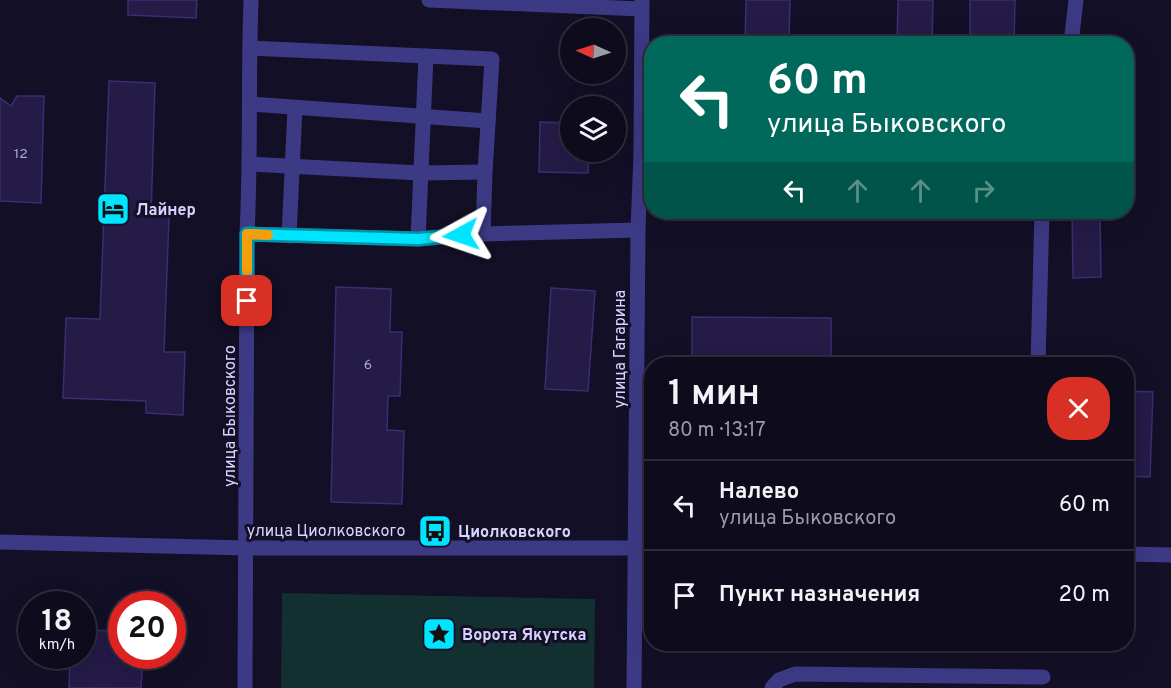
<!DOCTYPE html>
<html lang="ru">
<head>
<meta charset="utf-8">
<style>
  body { margin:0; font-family:Overpass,sans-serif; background:#1c1929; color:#f1f3f6; height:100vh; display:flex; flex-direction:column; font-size:22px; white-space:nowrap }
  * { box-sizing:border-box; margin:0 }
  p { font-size:20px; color:#9b9ba3 }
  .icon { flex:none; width:33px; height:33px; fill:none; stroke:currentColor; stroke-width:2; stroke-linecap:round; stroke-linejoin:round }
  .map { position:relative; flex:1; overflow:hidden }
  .panel { position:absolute; left:644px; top:357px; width:490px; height:294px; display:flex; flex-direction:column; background:#0e0b1c; border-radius:24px; box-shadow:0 6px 24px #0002,0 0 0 2px #2e2b3b }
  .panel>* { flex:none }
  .guide { position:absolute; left:644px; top:36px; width:490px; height:183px; border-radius:24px; box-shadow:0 6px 24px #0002,0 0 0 2px #2e2b3b; background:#00695c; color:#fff; overflow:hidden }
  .needle { width:39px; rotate:273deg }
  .fabs { position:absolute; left:560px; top:18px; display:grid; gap:12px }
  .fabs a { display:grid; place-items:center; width:66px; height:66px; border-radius:50%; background:#0e0b1c; box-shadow:0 6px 24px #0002,0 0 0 2px #2e2b3b; font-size:30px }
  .speed { position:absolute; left:18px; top:591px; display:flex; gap:12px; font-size:30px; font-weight:700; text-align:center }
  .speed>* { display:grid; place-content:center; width:78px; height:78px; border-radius:50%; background:#0e0b1c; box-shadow:0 6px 24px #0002,0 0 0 2px #2e2b3b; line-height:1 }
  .speed small { font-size:15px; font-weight:400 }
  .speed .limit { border:9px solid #d22; background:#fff; color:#111 }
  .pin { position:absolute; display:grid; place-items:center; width:51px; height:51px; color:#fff; margin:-26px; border-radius:12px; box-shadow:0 3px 9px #0006 }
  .me { position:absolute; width:66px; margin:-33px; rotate:265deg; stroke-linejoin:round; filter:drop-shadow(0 0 4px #0008) }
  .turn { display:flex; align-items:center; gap:21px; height:126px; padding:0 24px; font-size:27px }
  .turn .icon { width:78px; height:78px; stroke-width:2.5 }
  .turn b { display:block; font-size:42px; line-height:51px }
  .lanes { display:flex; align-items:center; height:57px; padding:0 24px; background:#0003; justify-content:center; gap:30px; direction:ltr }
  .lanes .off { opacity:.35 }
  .round { display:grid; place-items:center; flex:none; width:63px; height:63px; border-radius:24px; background:#1c1929 }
  .summary { display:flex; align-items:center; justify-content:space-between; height:102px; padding:0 24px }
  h1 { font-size:36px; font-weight:600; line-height:45px }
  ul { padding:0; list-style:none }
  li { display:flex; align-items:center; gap:18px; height:90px; padding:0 24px; border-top:2px solid #2e2b3b }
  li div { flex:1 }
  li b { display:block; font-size:22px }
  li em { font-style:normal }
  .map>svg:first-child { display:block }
  .green { fill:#12302f }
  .building { fill:#241b47; stroke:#3b2d73; stroke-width:1.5 }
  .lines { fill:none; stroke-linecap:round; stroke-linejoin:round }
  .minor { stroke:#3d3a85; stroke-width:15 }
  .route-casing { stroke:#0095a6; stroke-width:15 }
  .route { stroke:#00e5ff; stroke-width:10 }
  .slow { stroke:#f59e0b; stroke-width:10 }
  .labels { text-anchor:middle; stroke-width:6; stroke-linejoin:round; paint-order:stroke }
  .number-label { font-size:14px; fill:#aca6d1 }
  .poi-label { font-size:16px; font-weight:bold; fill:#d9d4ff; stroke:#130f26; text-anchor:start }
  .street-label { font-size:16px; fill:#d9d4ff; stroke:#130f26 }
</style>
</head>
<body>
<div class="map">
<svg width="1171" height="688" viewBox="0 0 1171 688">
  <rect width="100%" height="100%" fill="#130f26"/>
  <polygon class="green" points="282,593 595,599 594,688 281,688"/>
  <g class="building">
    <polygon points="128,0 197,0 196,18 128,15"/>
    <polygon points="746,0 790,0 789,44 745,44"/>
    <polygon points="898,0 933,0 932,44 897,44"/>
    <polygon points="970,0 1015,0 1014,44 970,44"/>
    <polygon points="109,81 155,83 151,217 169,217 164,352 185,352 183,415 146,413 146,401 63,398 66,318 100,319"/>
    <polygon points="17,96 44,96 41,203 0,201 0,98 11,106"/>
    <polygon points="540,122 570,123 570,152 589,152 588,173 539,172"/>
    <polygon points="1072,212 1100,212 1101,277 1073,278"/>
    <polygon points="336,287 391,289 390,332 402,332 400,396 388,396 387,430 404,431 402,504 331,502"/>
    <polygon points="551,288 595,291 588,391 545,389"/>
    <polygon points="692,317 831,318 831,364 792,364 793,356 749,356 749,364 692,364"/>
    <polygon points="1126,391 1153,392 1150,477 1126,476"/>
    <polygon points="82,630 122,631 122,656 143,656 141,688 69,688 70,656 82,656"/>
  </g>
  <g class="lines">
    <g class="minor">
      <polyline points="429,0 641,9"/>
      <polyline points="1071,44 1076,0"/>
      <polyline points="250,48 492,59 485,172 483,234"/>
      <polyline points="251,104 488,121"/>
      <polyline points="251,164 420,173 485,172"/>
      <polyline points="247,234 418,239 483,234 638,230"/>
      <polyline points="289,236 295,108"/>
      <polyline points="418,239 426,56"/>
      <polyline points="1038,364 1042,212"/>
      <polyline points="0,542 246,548 651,548"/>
      <polyline points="1126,554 1171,555"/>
      <path d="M245 688 247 234C251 156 248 78 251 0"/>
      <polyline points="634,688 638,230 641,154 642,0"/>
      <polyline points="772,688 779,680 795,674 1043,677"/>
    </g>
  </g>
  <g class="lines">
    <defs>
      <polyline id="route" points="247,301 247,234 418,239 461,235"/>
    </defs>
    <use href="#route" class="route-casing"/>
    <use href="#route" class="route"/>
    <polyline class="slow" points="247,270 247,234 268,235"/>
  </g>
  <defs>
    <symbol id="hotel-square" viewBox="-11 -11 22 22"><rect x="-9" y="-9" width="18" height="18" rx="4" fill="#00e5ff" stroke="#130f26"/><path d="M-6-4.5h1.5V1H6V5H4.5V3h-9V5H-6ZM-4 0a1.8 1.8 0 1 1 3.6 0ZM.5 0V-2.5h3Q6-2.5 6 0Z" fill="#111"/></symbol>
    <symbol id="bus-square" viewBox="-11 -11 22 22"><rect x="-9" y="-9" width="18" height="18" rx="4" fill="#00e5ff" stroke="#130f26"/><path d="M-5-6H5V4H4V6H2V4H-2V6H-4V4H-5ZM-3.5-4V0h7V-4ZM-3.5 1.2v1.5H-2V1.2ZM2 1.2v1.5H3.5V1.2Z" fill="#111"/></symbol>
    <symbol id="sight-square" viewBox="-11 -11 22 22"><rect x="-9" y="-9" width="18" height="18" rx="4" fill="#00e5ff" stroke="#130f26"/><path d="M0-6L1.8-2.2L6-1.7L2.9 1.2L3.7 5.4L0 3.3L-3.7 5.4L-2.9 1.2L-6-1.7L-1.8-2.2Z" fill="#111"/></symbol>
  </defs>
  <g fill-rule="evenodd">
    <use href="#hotel-square" x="94" y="190" width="38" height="38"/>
    <use href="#bus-square" x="416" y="512" width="38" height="38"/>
    <use href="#sight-square" x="420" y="615" width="38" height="38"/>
  </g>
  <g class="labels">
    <g class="number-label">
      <text x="21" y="158">12</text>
      <text x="368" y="369">6</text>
    </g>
    <g class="poi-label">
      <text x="136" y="215">Лайнер</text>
      <text x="458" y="537">Циолковского</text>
      <text x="462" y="640">Ворота Якутска</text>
    </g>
    <g class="street-label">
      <text transform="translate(619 349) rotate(-90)" y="6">улица Гагарина</text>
      <text transform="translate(229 416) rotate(-90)" y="6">улица Быковского</text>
      <text x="326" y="536">улица Циолковского</text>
    </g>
  </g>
</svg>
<div class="fabs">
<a><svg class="needle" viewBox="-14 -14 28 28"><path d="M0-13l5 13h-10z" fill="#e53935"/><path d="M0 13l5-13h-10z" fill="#9b9ba3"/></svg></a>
<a><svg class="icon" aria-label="layers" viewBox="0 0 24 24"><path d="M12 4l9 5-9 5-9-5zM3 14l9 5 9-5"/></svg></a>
</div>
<div class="speed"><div>18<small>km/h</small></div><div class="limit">20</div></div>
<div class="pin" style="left:247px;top:301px;background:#d93025"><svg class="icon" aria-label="arrive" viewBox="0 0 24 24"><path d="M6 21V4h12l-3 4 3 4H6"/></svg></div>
<svg class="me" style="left:461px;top:235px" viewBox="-20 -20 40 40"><path d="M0-17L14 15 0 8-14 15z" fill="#00e5ff" stroke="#fff" stroke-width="4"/></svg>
<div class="guide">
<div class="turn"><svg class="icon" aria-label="left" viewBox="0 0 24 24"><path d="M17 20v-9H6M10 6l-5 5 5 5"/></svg><div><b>60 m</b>улица Быковского</div></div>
<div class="lanes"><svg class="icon" aria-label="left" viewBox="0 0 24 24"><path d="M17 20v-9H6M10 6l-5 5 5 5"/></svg><svg class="icon off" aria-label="ahead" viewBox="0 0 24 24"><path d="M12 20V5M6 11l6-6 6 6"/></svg><svg class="icon off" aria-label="ahead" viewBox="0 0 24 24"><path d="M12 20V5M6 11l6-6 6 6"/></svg><svg class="icon off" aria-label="right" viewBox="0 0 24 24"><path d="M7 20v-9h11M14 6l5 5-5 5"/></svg></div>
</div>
<section class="panel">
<div class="summary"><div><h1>1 мин</h1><p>80 m · 13:17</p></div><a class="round" style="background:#d93025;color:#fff"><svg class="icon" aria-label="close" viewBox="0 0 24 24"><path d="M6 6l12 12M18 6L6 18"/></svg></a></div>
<ul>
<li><svg class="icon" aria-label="left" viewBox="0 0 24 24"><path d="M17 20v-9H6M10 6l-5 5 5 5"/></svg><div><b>Налево</b><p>улица Быковского</p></div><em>60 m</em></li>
<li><svg class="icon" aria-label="arrive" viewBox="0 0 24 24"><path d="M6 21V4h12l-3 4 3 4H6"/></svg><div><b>Пункт назначения</b></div><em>20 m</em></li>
</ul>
</section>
</div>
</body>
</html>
